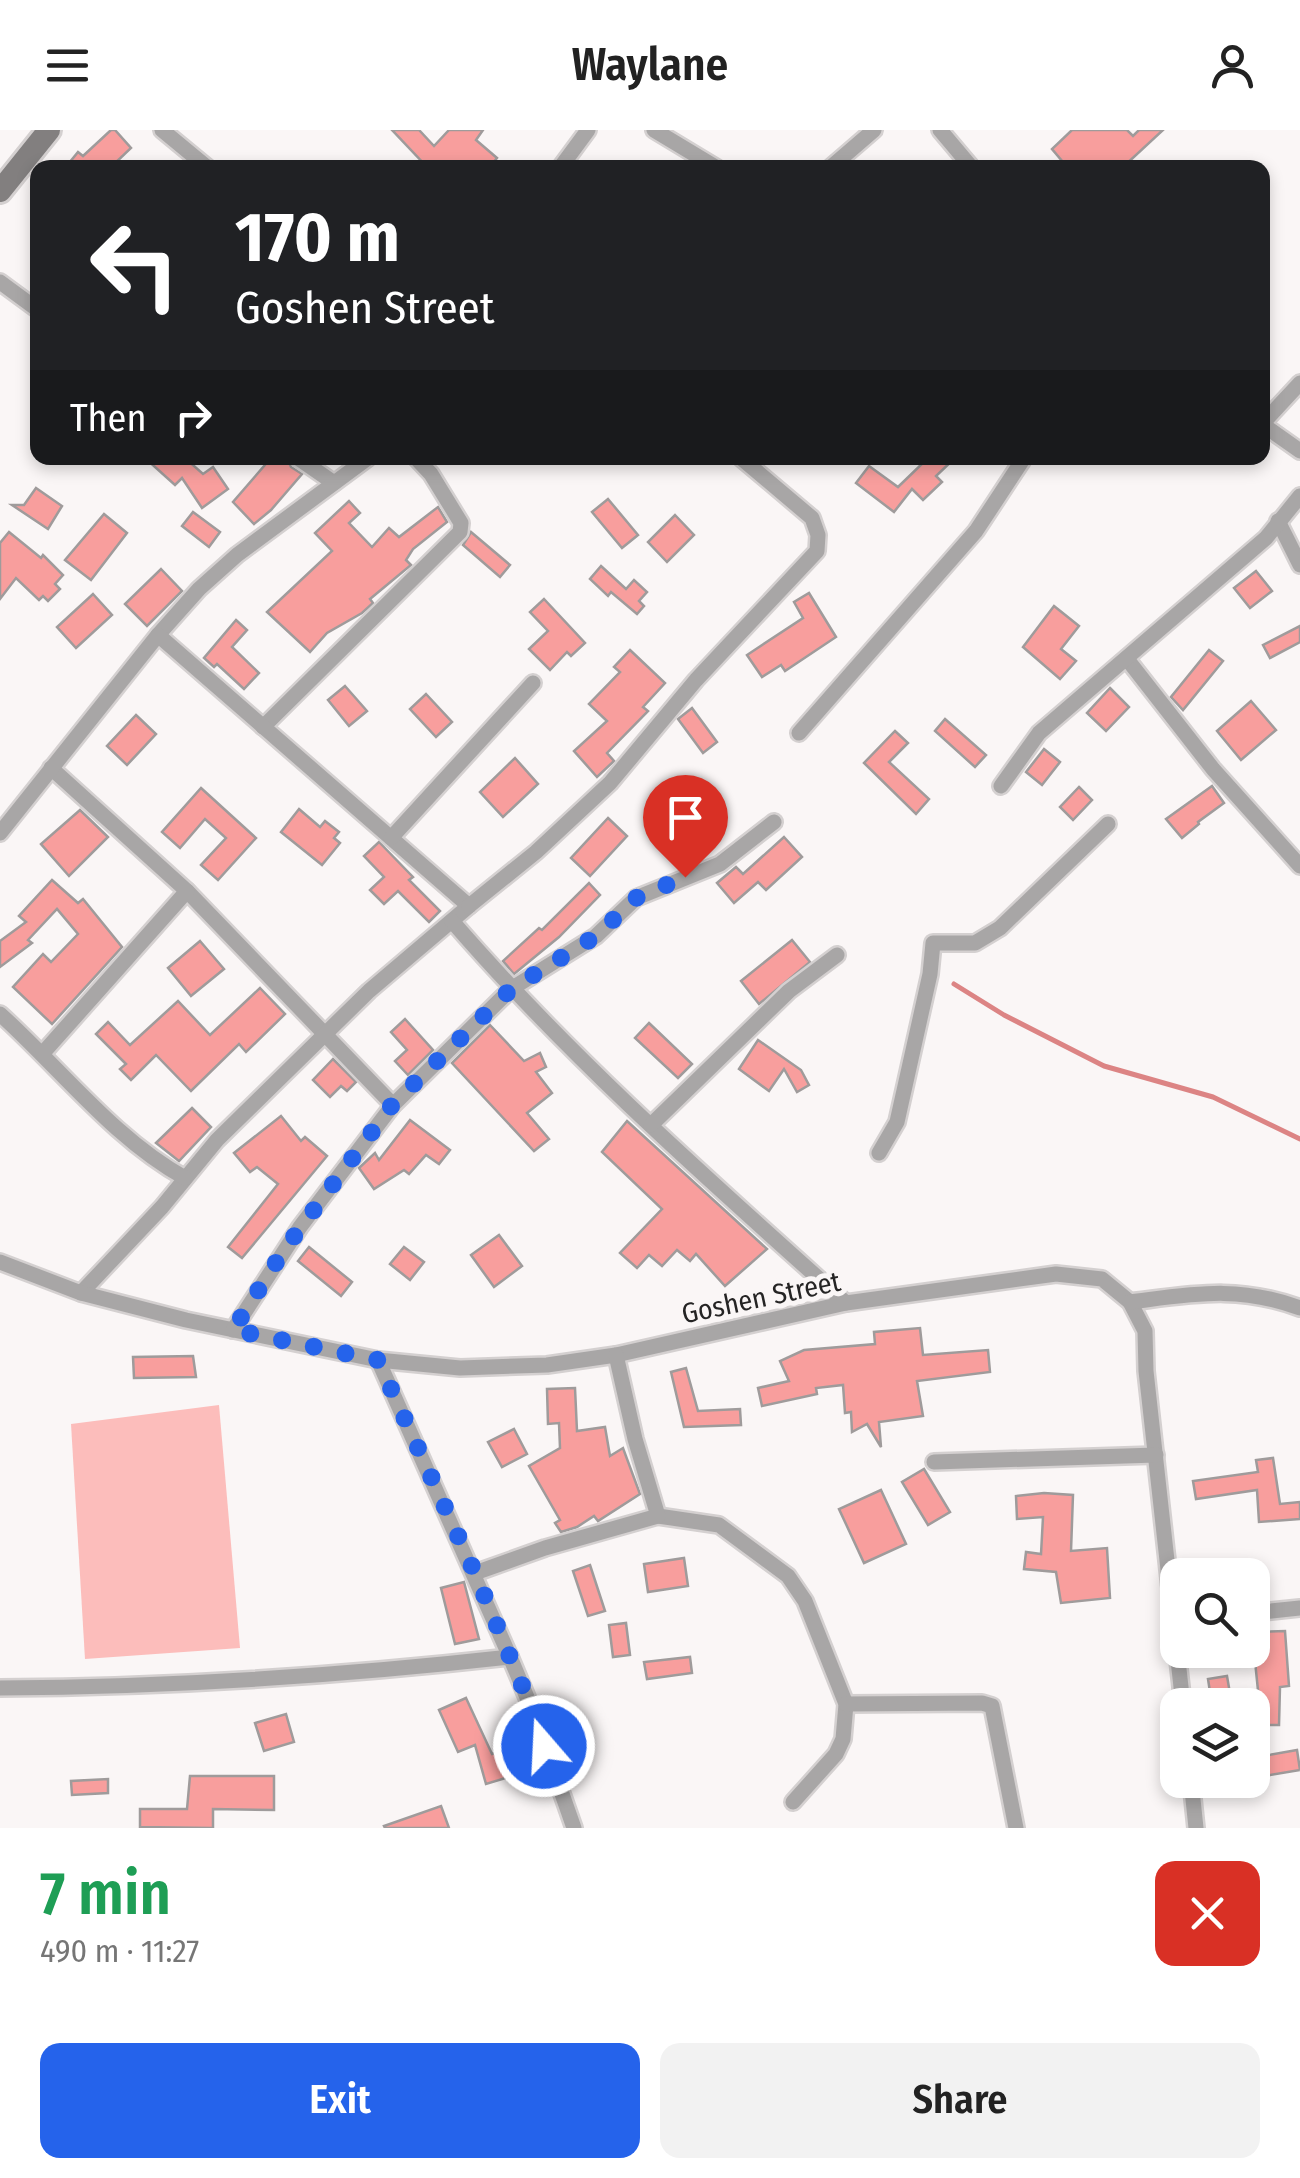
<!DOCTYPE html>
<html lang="en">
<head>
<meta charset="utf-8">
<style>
  body { margin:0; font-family:"Fira Sans Condensed",sans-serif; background:#f2f2f2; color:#222; height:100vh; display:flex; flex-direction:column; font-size:38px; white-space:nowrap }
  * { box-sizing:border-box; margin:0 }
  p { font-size:32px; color:#767676 }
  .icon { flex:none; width:55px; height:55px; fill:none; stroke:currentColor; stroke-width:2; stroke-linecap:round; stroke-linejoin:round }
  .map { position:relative; height:1698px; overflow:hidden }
  .side { display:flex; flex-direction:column; background:#fff; flex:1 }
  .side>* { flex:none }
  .guide { position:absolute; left:30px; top:30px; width:1240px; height:305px; border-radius:20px; box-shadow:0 5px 15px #0003; background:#202124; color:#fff; overflow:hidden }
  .fabs { position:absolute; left:1160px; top:1428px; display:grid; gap:20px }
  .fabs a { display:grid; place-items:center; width:110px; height:110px; border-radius:20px; background:#fff; box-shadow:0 5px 15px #0003; font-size:50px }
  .pin { position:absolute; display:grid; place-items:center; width:85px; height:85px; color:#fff; margin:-102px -42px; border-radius:50% 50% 50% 0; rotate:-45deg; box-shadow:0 0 10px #0007 }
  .pin .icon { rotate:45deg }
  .me { position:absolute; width:110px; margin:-55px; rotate:341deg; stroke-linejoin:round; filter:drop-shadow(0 0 8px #0008) }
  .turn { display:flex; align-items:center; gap:35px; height:210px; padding:0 40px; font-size:45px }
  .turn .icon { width:130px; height:130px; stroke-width:2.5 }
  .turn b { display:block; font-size:70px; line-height:85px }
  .then { display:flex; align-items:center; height:95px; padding:0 40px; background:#0003; gap:20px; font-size:38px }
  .round { display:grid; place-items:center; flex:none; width:105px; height:105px; border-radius:20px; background:#f2f2f2 }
  .headline { display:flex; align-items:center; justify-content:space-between; height:170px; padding:0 40px }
  h1 { font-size:60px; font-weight:600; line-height:75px; color:#1e9e55 }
  .button { display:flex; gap:20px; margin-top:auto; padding:20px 40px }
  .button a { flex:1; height:115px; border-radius:20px; background:#2563eb; color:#fff; font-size:40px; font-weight:600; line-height:115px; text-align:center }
  .button a+a { background:#f2f2f2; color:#222 }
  header { display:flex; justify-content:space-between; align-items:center; height:130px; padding:0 40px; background:#fff; font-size:45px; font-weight:600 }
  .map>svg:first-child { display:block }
  .green { fill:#fcbdbb }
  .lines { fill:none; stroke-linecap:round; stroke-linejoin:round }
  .stream { stroke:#dc8484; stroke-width:5 }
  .building { fill:#f89e9d; stroke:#9f9b9b; stroke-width:2.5 }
  .street-casing { stroke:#d4d0d0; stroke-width:20 }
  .secondary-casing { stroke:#d4d0d0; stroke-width:28 }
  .street { stroke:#a8a6a6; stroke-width:15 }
  .secondary { stroke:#827f7f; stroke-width:22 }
  .route { stroke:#2563eb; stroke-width:18; stroke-dasharray:0 32.4 }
  .labels { text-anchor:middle; stroke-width:10; stroke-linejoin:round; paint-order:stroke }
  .street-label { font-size:28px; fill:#252424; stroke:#faf6f6 }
</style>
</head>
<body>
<header><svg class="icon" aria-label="menu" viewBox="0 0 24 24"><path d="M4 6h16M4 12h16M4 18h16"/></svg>Waylane<svg class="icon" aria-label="person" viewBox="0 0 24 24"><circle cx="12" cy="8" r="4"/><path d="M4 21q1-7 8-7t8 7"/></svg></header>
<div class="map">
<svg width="1300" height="1698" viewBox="0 0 1300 1698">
  <rect width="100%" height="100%" fill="#faf6f6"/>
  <polygon class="green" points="219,1275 240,1518 85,1529 71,1294"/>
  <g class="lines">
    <polyline class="stream" points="954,854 1004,885 1104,936 1213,967 1300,1009"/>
  </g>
  <g class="building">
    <polygon points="111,0 115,0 131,18 110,38 65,38 78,22 83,26"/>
    <polygon points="392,0 419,0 434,16 449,0 483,0 476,10 497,28 489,38 428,38"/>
    <polygon points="1072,0 1127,0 1133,6 1139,0 1163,0 1122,38 1068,38 1052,19"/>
    <polygon points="145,328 185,328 203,344 213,337 228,359 202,378 182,348 175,355"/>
    <polygon points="271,328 287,328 291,337 302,344 271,380 254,394 233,372"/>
    <polygon points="928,328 955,328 936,346 942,352 923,370 912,359 894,382 856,353 869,336 898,357"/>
    <polygon points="36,358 62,376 48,399 12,375 24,375"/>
    <polygon points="608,369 638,405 622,418 592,382"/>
    <polygon points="349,371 360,383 349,393 372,417 389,398 399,407 438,377 447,392 413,419 406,430 411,435 370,469 373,473 362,483 327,503 310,522 267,482 332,421 315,403"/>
    <polygon points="193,382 220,402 209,417 182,396"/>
    <polygon points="104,384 127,403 91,450 65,430"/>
    <polygon points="675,385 694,405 667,432 648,412"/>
    <polygon points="9,402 41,428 43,425 63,445 55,454 60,459 48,471 43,466 39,470 16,448 0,469 0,413"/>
    <polygon points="471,402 510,435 500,447 463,415"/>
    <polygon points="601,436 626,459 634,450 647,462 639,471 644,476 637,484 611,462 608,466 590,449"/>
    <polygon points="161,439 182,461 147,496 125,474"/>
    <polygon points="1256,441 1272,461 1250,478 1234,458"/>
    <polygon points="809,463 836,507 785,541 781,535 762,547 747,525 803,488 794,472"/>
    <polygon points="93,464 112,485 76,518 57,497"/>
    <polygon points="544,469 585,513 571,526 567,522 550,540 529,519 548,501 530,482"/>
    <polygon points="1054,476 1079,496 1061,519 1076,531 1060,549 1023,517"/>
    <polygon points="236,490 247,500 232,517 259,543 244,559 217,534 214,537 204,528"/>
    <polygon points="1300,496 1300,512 1270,528 1263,515"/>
    <polygon points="630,520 665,553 643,577 648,581 607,623 614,631 597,647 574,621 607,591 589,574 620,542 614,537"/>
    <polygon points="1209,520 1223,531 1183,580 1171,567"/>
    <polygon points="345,556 367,581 349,596 328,570"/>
    <polygon points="1110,558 1129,577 1106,601 1087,583"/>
    <polygon points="426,564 452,592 436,607 410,579"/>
    <polygon points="1251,571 1276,600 1241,630 1217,601"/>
    <polygon points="692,578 717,612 703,623 678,589"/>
    <polygon points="136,585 156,604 127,635 107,616"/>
    <polygon points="945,589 986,625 975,637 935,601"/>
    <polygon points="895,601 908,613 889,632 929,669 916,684 864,633"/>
    <polygon points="1044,619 1060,632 1042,655 1026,642"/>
    <polygon points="515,628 538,654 503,687 480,662"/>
    <polygon points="1212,656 1224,673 1198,692 1199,694 1182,708 1166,689"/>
    <polygon points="1079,657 1092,670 1073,690 1060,677"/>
    <polygon points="201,658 256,708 218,750 201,735 226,708 205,689 180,718 162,702"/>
    <polygon points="299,679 320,697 325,691 339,702 334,708 340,713 322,735 281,702"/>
    <polygon points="80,680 108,707 69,746 41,714"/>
    <polygon points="608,688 627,706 590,746 571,728"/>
    <polygon points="784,707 802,727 766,760 758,752 734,773 717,753 736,737 743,744"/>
    <polygon points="379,712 413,747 409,750 440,781 429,792 398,761 384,774 370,760 384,747 364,726"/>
    <polygon points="52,750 78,773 83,769 122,817 52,894 13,857 43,824 51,832 78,804 57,779 28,810 32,813 0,837 0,811 26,792 19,786"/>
    <polygon points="589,753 600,765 559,807 514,844 503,831 539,798 542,800"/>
    <polygon points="792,810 810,832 759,874 741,851"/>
    <polygon points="200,811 224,839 191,866 168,838"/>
    <polygon points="260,858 285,884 246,922 239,914 191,961 156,925 131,950 120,939 126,934 96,904 108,892 130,915 178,871 210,905"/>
    <polygon points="405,889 433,920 408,945 395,931 407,920 391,902"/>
    <polygon points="649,893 692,934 678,948 635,908"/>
    <polygon points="490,895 524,931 540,923 546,937 536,942 552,963 527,983 549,1009 534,1021 452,933"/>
    <polygon points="758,910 801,940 809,955 797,962 784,939 769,961 739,939"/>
    <polygon points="333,929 356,952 347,961 341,956 330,967 313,950"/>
    <polygon points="192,978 211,997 179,1031 156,1013"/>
    <polygon points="281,986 301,1011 305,1007 327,1026 242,1128 228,1117 278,1054 257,1037 250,1042 234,1023"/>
    <polygon points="410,990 450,1020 439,1034 426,1025 409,1044 404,1040 374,1059 359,1038 375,1023 379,1030"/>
    <polygon points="627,991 767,1119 725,1156 696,1124 690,1131 677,1120 662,1136 649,1125 637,1138 620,1123 662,1079 602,1022"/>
    <polygon points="499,1105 522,1136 494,1157 471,1125"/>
    <polygon points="309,1117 352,1152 341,1166 298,1131"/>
    <polygon points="404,1117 424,1132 410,1150 390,1134"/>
    <polygon points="920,1198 923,1225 988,1220 990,1242 917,1251 923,1286 879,1292 881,1317 867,1294 852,1302 851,1282 845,1283 843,1255 816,1258 817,1264 762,1276 758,1258 789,1251 780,1231 804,1220 875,1214 874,1202"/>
    <polygon points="193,1226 196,1247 134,1248 133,1227"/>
    <polygon points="686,1238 698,1281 740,1279 741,1295 684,1297 671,1242"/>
    <polygon points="575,1258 577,1301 605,1297 610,1326 623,1318 640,1364 598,1391 594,1386 577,1397 561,1402 555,1393 560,1390 529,1336 560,1318 559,1293 548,1294 547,1259"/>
    <polygon points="514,1299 527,1324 502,1337 488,1312"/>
    <polygon points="1273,1328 1280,1374 1300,1372 1300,1389 1259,1392 1257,1360 1196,1369 1193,1351 1258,1342 1256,1330"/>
    <polygon points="924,1339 950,1382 928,1395 902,1352"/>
    <polygon points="881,1360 906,1414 864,1433 839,1379"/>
    <polygon points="1044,1363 1073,1365 1071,1421 1107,1418 1110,1468 1061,1473 1056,1442 1024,1439 1026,1422 1041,1424 1043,1387 1017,1389 1016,1366"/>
    <polygon points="684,1428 688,1456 648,1462 644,1434"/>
    <polygon points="590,1435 605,1481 588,1486 573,1441"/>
    <polygon points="464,1452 479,1509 455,1514 441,1458"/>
    <polygon points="626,1493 630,1525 613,1527 609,1495"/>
    <polygon points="1285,1501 1289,1556 1280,1557 1279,1595 1252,1595 1252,1570 1259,1570 1252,1502"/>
    <polygon points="690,1527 692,1543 647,1549 644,1532"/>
    <polygon points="1227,1546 1232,1575 1212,1575 1208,1549"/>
    <polygon points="466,1568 492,1624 501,1621 509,1647 486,1654 475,1615 458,1622 439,1580"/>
    <polygon points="286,1584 294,1612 264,1621 255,1593"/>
    <polygon points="1297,1620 1300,1640 1252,1648 1252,1628"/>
    <polygon points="190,1646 274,1646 274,1680 213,1679 213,1698 140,1697 140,1679 187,1679"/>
    <polygon points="108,1649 108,1663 72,1665 71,1651"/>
    <polygon points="441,1676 449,1698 385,1698 384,1696"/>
  </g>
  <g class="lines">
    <defs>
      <g id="street">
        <polyline points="162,0 208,38"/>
        <polyline points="654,0 717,38"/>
        <polyline points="940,0 972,38"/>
        <polyline points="560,38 588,0"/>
        <polyline points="830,38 874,0"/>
        <polyline points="0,152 38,180"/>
        <polyline points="1262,294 1300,253"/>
        <polyline points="1262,294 1300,321"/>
        <polyline points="298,328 334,353"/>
        <polyline points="1278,391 1300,435"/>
        <polyline points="158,505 199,459 237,425 368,328"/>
        <polyline points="1127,529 1213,639 1300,736"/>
        <polyline points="263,597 460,402 461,393 431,344 416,328"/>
        <polyline points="799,603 976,401 1024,328"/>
        <polyline points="51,638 187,761 393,975"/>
        <polyline points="1001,656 1039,603 1266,408 1300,366"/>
        <polyline points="0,703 158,505 469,776 369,861 217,1010 162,1077 81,1163"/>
        <polyline points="391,708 533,553"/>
        <polyline points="469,776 536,722 610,653 696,550 817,421 818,405 812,388 741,328"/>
        <path d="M452 791C571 929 710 1051 846 1173"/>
        <path d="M0 884C60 938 114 1009 185 1048"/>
        <polyline points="43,923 187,761"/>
        <polyline points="651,995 789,861 837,825"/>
        <polyline points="879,1023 897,992 930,844 933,813 975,813 1000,798 1108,694"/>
        <polyline points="0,1132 81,1163 186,1190 378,1230 460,1238 547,1235 616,1225 846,1173 1056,1144 1102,1149 1130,1172 1145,1201 1146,1241 1183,1575"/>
        <path d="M1130 1172C1194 1164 1238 1155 1300 1178"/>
        <polyline points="233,1200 300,1097 393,975 511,859 596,806 636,768 720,734 774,692"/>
        <polyline points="378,1230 510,1527"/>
        <polyline points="934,1332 1156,1325"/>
        <polyline points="658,1386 719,1395 788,1446 805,1471 846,1574 843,1609 836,1624 793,1672"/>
        <polyline points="475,1443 545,1418 658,1386 635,1309 616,1225"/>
        <polyline points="1252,1483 1300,1478"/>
        <path d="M0 1558C171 1557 340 1546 510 1527L534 1584 574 1698"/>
        <polyline points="846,1574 982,1573 992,1576 1016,1698"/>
        <polyline points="1191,1650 1196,1698"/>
      </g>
      <polyline id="secondary" points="0,61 49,0"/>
    </defs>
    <use href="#street" class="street-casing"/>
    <use href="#secondary" class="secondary-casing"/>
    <use href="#street" class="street"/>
    <use href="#secondary" class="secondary"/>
  </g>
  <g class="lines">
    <polyline class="route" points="544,1616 534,1584 475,1443 378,1230 233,1200 284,1120 392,975 511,859 596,806 636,768 685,747"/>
  </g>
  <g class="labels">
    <g class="street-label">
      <text transform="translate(761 1167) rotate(-12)" y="10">Goshen Street</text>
    </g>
  </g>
</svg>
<div class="fabs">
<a><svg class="icon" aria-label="search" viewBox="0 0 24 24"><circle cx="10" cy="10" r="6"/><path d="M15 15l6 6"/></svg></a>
<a><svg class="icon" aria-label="layers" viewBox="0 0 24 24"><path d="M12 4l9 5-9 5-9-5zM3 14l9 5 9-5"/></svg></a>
</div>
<div class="pin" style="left:685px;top:747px;background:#d93025"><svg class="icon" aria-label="arrive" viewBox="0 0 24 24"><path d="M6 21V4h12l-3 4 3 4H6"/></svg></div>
<svg class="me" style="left:544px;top:1616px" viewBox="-20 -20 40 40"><circle r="17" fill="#2563eb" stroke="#fff" stroke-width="3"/><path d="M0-11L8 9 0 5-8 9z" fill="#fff"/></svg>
<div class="guide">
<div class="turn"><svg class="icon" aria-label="left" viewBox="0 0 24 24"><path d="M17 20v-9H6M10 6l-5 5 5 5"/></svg><div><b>170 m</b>Goshen Street</div></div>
<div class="then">Then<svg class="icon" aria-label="right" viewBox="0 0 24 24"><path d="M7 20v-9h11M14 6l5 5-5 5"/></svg></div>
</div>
</div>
<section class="side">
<div class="headline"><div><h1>7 min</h1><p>490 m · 11:27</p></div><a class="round" style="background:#d93025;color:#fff"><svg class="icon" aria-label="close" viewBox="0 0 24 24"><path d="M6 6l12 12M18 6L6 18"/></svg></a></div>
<div class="button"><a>Exit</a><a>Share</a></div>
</section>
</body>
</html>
